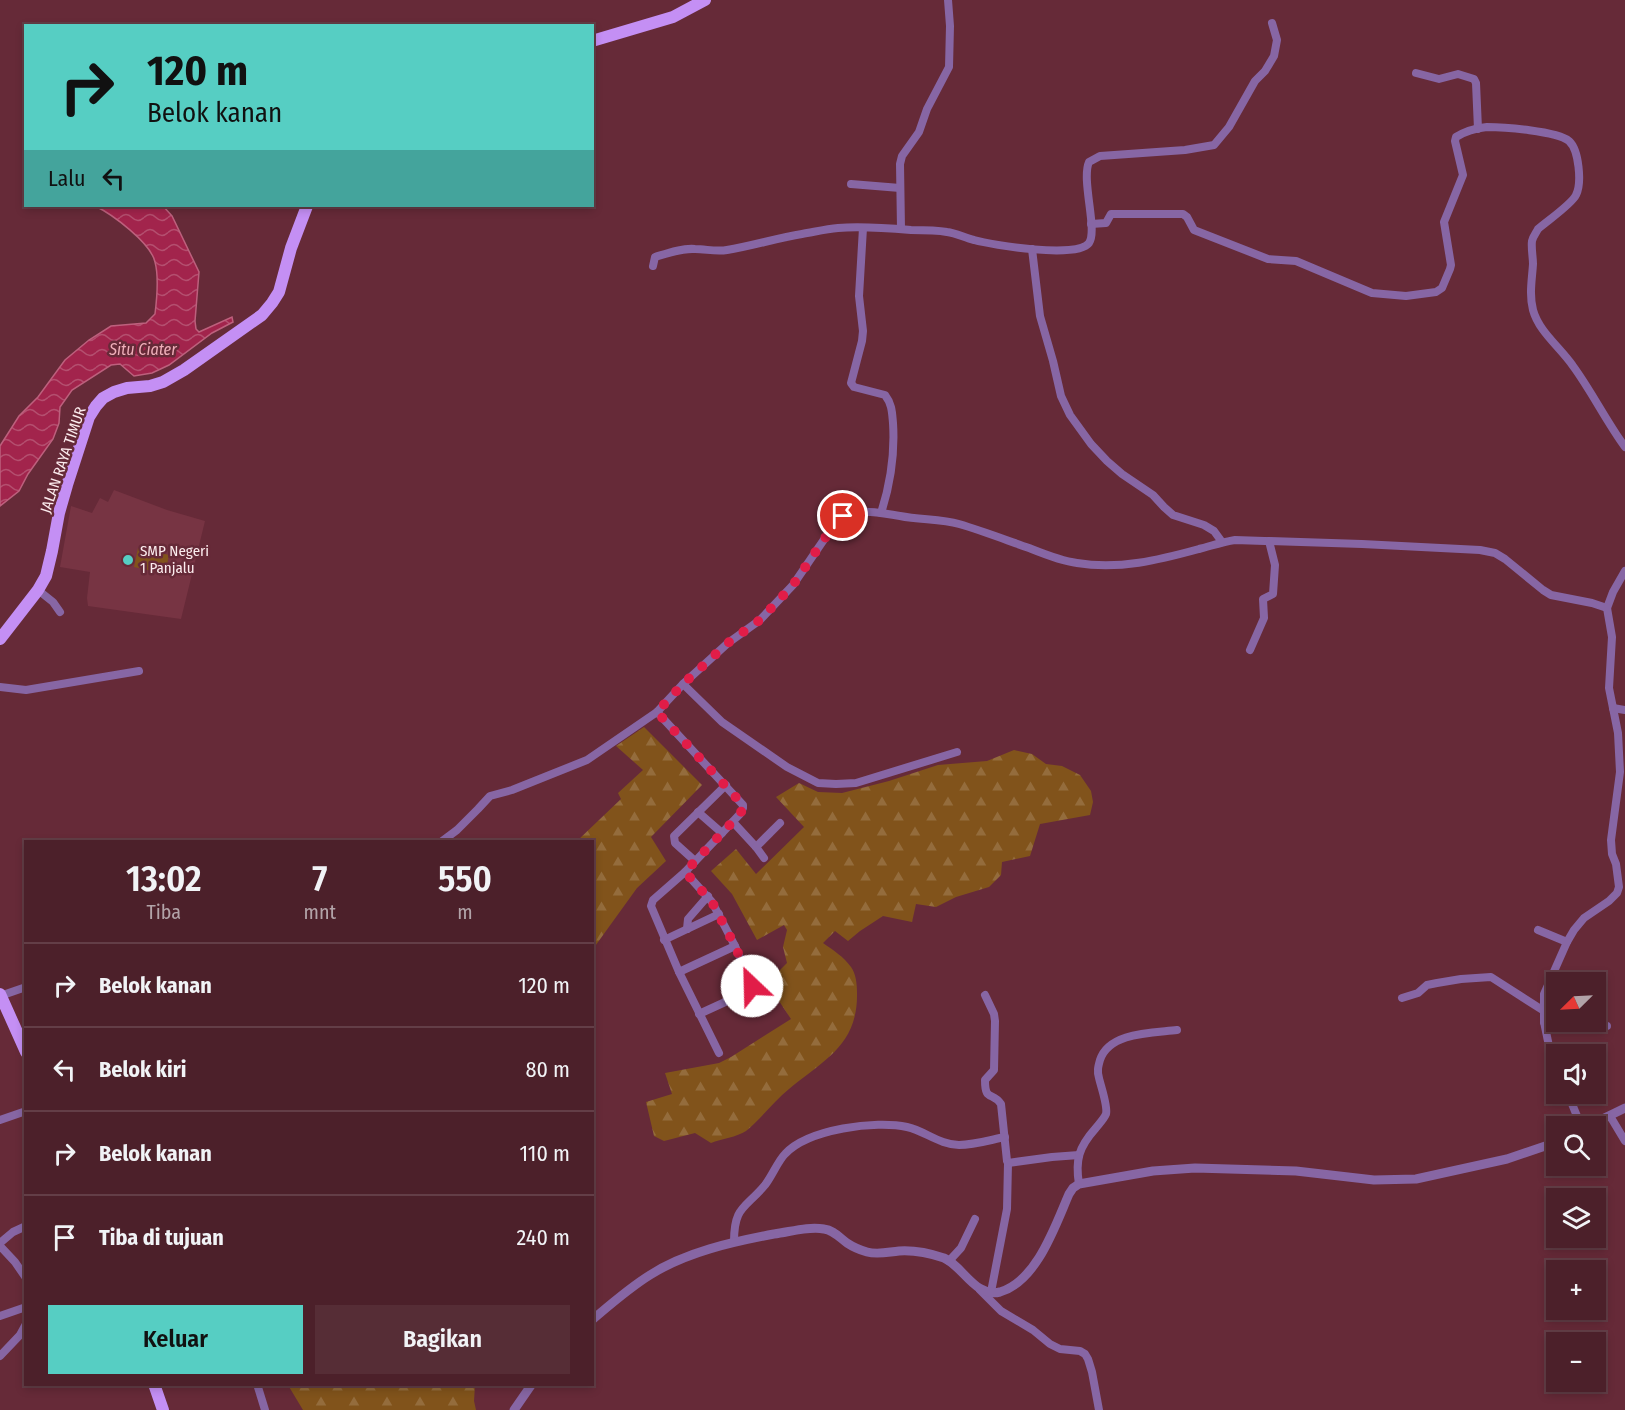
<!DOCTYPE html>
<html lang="id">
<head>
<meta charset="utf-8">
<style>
  body { margin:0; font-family:"Fira Sans Condensed",sans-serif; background:#562d36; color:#f1f3f6; height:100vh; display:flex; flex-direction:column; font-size:22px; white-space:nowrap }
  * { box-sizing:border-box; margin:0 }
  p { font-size:20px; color:#b2a3a8 }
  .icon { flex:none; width:33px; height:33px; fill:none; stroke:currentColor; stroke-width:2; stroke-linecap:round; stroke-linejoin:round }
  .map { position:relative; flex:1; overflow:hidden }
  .side { position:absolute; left:24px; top:840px; width:570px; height:546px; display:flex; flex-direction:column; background:#4c202a; border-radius:0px; box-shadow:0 3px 9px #0003,0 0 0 2px #633e47 }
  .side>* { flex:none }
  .guide { position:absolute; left:24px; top:24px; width:570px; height:183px; border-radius:0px; box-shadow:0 3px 9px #0003,0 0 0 2px #633e47; background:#56cec3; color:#111; overflow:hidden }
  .needle { width:39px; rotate:246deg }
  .fabs { position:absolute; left:1546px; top:972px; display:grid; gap:12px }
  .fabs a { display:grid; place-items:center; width:60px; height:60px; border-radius:0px; background:#4c202a; box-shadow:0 3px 9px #0003,0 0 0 2px #633e47; font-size:30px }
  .pin { position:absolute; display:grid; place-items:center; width:51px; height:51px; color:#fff; margin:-26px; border:3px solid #fff; border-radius:50%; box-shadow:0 2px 6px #0007 }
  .me { position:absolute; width:66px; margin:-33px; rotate:336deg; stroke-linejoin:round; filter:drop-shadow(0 0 4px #0008) }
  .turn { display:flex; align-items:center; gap:21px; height:126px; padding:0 24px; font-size:27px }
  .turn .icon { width:78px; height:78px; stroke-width:2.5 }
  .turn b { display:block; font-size:42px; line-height:51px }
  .then { display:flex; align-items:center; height:57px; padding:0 24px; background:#0003; gap:12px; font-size:22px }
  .eta { display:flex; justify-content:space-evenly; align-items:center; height:102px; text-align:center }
  .eta b { font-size:36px; font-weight:600; line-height:42px }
  .button { display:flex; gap:12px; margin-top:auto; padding:12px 24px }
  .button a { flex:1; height:69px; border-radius:0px; background:#56cec3; color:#111; font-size:24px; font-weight:600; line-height:69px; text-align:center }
  .button a+a { background:#562d36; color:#f1f3f6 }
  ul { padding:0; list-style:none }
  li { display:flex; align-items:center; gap:18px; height:84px; padding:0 24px; border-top:2px solid #633e47 }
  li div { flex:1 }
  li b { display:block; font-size:22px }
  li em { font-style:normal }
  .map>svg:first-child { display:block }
  .built { fill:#773443 }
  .forest { fill:url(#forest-firs) }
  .pitch { fill:#81531b }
  .water { fill:url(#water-waves); stroke:#bd607d; stroke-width:1.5 }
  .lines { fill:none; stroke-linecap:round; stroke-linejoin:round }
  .minor { stroke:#8766a4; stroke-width:8 }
  .tertiary { stroke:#8766a4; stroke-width:9 }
  .primary { stroke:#c48ff4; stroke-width:12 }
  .route { stroke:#e11d48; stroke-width:10; stroke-dasharray:0 18 }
  .poi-dot { fill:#56cec3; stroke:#662a38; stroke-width:2 }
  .labels { text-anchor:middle; stroke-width:5; stroke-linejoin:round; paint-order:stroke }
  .street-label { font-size:15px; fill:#fcecee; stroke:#662a38 }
  .poi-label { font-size:15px; fill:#fcecee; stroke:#662a38; text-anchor:start }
  .water-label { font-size:16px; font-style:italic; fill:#f0afba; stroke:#662a38 }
</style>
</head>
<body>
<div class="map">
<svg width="1625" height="1410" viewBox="0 0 1625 1410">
  <defs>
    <pattern id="forest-firs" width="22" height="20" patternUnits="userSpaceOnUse" patternTransform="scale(1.5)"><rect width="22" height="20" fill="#81531b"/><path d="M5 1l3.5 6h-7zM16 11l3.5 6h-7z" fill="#946c3c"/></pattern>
    <pattern id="water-waves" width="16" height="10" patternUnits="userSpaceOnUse" patternTransform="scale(1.5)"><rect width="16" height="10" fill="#a2244c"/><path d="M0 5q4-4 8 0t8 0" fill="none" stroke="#b44f6f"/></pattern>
  </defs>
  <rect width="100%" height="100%" fill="#662a38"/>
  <polygon class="built" points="114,490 167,510 205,521 181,619 88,606 87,598 90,572 60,567 71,506 92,513 100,498 108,502"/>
  <g class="forest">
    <polygon points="644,727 702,785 651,837 666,861 637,888 593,949 592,842 577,841 621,799 618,793 643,770 616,746"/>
    <path d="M1014 750 1032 754 1046 764 1062 766 1080 775 1091 791 1093 802 1090 815 1040 824 1030 856 1002 862 1001 875 989 887 956 897 936 907 916 904 912 922 883 916 860 931 848 941 835 931 823 943C833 950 844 957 851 967 856 974 857 984 857 993 858 1045 824 1060 789 1089 774 1101 760 1120 746 1131 737 1137 721 1139 711 1143L695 1133 664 1141 654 1136 646 1102 672 1094 665 1073 719 1063 731 1057 791 1019 775 995 768 982 787 963 783 947 787 930 784 925 757 940 732 894 711 871 736 849 756 874 804 827 776 797 799 783 818 792 842 793 889 781 938 765 987 761Z"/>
    <polygon points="288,1385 475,1385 474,1401 476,1410 303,1410"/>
  </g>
  <polygon class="pitch" points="138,548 169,555 165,574 134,567"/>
  <path class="water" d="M95 206H163L172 216 199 272 195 321 196 329 199 332 232 317 233 322 212 333 169 365 152 373 134 376 120 364 111 365 72 390 60 407 59 423 53 439 28 474 19 491 0 506V446L19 416 38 397 65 360 89 340 111 326 146 323 155 314C157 298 159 277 155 262 151 243 112 214 95 206Z"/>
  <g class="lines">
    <g class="minor">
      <polyline points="1416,73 1439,79 1458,74 1474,79 1476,83 1478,129"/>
      <polyline points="851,184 900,188"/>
      <path d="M1091 224 1106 223 1111 214H1183L1187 217 1194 230 1268 259 1296 261 1372 293 1406 296 1436 292 1442 288 1450 269 1451 265 1444 222 1463 175 1455 141 1456 137C1464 132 1477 128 1487 127 1503 127 1557 131 1569 141 1579 150 1582 183 1576 195 1572 204 1547 221 1538 229 1536 233 1533 236 1532 241 1531 248 1533 257 1533 264 1532 280 1529 294 1533 310 1539 332 1560 347 1573 366 1592 392 1606 421 1625 447"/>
      <path d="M863 228 859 296 863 331 862 341 851 383 854 387 885 395C892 404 892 412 893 423 895 454 891 482 881 513"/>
      <polyline points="901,229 900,164 902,156 919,132 927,109 949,67 950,26 948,0"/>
      <polyline points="1032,249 1040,316 1053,361 1061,396 1070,415 1091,444 1107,461 1122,474 1153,495 1164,507 1173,515 1204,525 1214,531 1222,542"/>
      <path d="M653 266 655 257C668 253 682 248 695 249 706 249 716 252 727 250 752 246 777 238 802 234 814 232 826 229 838 228 862 226 887 228 911 230 923 230 936 230 947 232 956 233 965 238 974 240 992 245 1078 259 1089 243 1098 230 1081 180 1089 162L1100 156 1185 150 1214 145 1229 127 1255 81 1265 71 1274 56 1277 40 1272 23"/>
      <polyline points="38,590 53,602 60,612"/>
      <polyline points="1607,608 1613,592 1625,571"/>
      <polyline points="1250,650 1264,618 1263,599 1273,594 1275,565 1269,541"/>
      <polyline points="683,684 722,722 787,767 818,783 836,784 856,783 957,752"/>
      <polyline points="0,687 26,690 139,671"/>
      <polyline points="1613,708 1625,710"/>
      <polyline points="657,712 743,805 743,808 740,814 685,872 653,900 651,906 679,972 719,1053"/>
      <polyline points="698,812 722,833"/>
      <polyline points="733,822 756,847 764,858"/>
      <path d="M441 842 457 830 478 809 490 796 512 790 587 760 657 712 683 684 728 643 760 620 793 585 838 519C856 507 880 513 900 516 920 520 941 519 959 524 983 531 1006 540 1029 548 1044 554 1061 561 1077 563 1119 570 1159 560 1199 549 1211 546 1222 542 1235 540L1362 544 1480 550 1495 553 1505 559 1543 590 1551 595 1592 603 1607 608 1612 637 1609 688 1618 733 1620 772 1611 840 1612 854 1616 864 1619 887 1617 893 1609 901 1584 918 1574 930 1567 942 1544 994V1022L1550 1051 1557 1067"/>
      <polyline points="756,847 780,823"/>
      <polyline points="695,861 675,843 674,836 726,785"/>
      <polyline points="685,872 712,902 735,946 752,986 747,992 699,1014"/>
      <polyline points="687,929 688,919 708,896"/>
      <polyline points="1538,930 1567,942"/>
      <polyline points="664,940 719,914"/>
      <polyline points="679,972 735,946"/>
      <path d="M985 995 994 1014 995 1021 994 1070 985 1080C985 1102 992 1091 1001 1104L1007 1161 1008 1163 1007 1209 991 1292"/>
      <polyline points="0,996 26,987"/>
      <polyline points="1402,998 1418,993 1427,985 1437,983 1461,979 1491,977 1544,1011"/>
      <polyline points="1544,1022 1581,1029 1607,1026"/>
      <polyline points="1568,1094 1581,1126"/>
      <polyline points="1610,1116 1625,1141"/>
      <polyline points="0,1120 26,1111"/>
      <polyline points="1008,1163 1052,1157 1079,1155"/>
      <path d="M1079 1184C1075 1160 1079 1147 1095 1129 1098 1125 1104 1119 1106 1114 1108 1106 1101 1087 1099 1078 1097 1071 1098 1067 1100 1060 1109 1032 1152 1033 1177 1030"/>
      <path d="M734 1242C734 1206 745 1209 765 1185 772 1176 778 1161 785 1154 808 1129 876 1120 907 1127 925 1131 940 1145 959 1145 974 1145 990 1140 1005 1137"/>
      <polyline points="0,1243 13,1232 26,1226"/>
      <polyline points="0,1246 15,1262 26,1278"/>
      <polyline points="949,1261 961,1248 975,1219"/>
      <polyline points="980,1290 1001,1311 1033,1330 1050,1344 1060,1349 1080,1351 1085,1354 1088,1359 1092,1372 1099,1410"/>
      <polyline points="0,1316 26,1307"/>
      <polyline points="0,1356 20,1335 26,1324"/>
      <polyline points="257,1384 265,1410"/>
    </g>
    <g class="tertiary">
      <polyline points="1588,1126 1625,1108"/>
      <path d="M592 1320C611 1304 629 1288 650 1275 686 1252 732 1242 774 1234 790 1232 808 1226 824 1229 833 1230 839 1237 847 1243 853 1247 860 1250 867 1252 878 1255 888 1252 899 1251 914 1250 929 1253 944 1258 963 1266 975 1298 1000 1292 1037 1281 1055 1226 1069 1194L1073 1188 1079 1184 1153 1171 1195 1168 1296 1171 1374 1180 1416 1179 1507 1159 1557 1142"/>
      <polyline points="514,1410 532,1384"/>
    </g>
    <g class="primary">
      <polyline points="592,41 673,17 705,0"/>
      <polyline points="0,639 38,590 46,576 52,551 59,513 67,485 89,417 96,406 103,398 114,392 127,388 150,386 163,382 184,370 262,315 272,303 279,292 291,248 307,206"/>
      <polyline points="0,994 26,1052"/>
      <polyline points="154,1384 163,1410"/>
    </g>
  </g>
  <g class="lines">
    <polyline class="route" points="752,986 735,946 712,902 685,872 740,814 743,808 743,805 657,712 683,684 728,643 760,620 793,585 838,519 843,516"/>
  </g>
  <circle class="poi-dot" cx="128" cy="560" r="6"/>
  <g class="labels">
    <g class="street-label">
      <text transform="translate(63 460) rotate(-71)" y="5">JALAN RAYA TIMUR</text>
    </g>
    <g class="poi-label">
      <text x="140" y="556">SMP Negeri<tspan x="140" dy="17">1 Panjalu</tspan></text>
    </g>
    <g class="water-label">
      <text x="143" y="355">Situ Ciater</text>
    </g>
  </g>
</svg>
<div class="fabs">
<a><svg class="needle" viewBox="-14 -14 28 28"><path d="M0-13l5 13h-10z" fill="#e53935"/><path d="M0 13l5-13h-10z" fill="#b2a3a8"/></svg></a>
<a><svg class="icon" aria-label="sound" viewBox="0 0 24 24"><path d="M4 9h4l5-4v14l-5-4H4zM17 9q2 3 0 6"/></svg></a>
<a><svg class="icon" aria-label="search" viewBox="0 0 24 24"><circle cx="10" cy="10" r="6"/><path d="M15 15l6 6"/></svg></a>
<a><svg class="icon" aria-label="layers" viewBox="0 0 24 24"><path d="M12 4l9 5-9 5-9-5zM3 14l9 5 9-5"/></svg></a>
<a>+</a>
<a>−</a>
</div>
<div class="pin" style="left:843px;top:516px;background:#d93025"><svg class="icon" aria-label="arrive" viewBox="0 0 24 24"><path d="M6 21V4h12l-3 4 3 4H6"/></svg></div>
<svg class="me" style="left:752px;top:986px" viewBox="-20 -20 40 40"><circle r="19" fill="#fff"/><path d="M0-13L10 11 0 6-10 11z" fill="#e11d48"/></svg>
<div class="guide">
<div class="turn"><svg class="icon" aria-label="right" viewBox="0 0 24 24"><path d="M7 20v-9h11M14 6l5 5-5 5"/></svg><div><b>120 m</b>Belok kanan</div></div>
<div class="then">Lalu<svg class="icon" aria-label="left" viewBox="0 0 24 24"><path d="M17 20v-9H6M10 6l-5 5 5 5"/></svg></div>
</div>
<section class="side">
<div class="eta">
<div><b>13:02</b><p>Tiba</p></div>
<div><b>7</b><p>mnt</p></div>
<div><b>550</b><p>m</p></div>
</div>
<ul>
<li><svg class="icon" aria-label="right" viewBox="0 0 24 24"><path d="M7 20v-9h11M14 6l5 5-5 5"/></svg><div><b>Belok kanan</b></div><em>120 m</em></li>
<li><svg class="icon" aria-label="left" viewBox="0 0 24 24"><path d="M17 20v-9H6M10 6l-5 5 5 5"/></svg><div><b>Belok kiri</b></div><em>80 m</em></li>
<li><svg class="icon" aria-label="right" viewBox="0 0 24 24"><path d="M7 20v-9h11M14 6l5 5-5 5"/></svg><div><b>Belok kanan</b></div><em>110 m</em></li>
<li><svg class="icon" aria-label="arrive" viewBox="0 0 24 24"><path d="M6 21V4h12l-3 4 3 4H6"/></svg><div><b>Tiba di tujuan</b></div><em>240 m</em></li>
</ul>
<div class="button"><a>Keluar</a><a>Bagikan</a></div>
</section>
</div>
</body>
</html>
